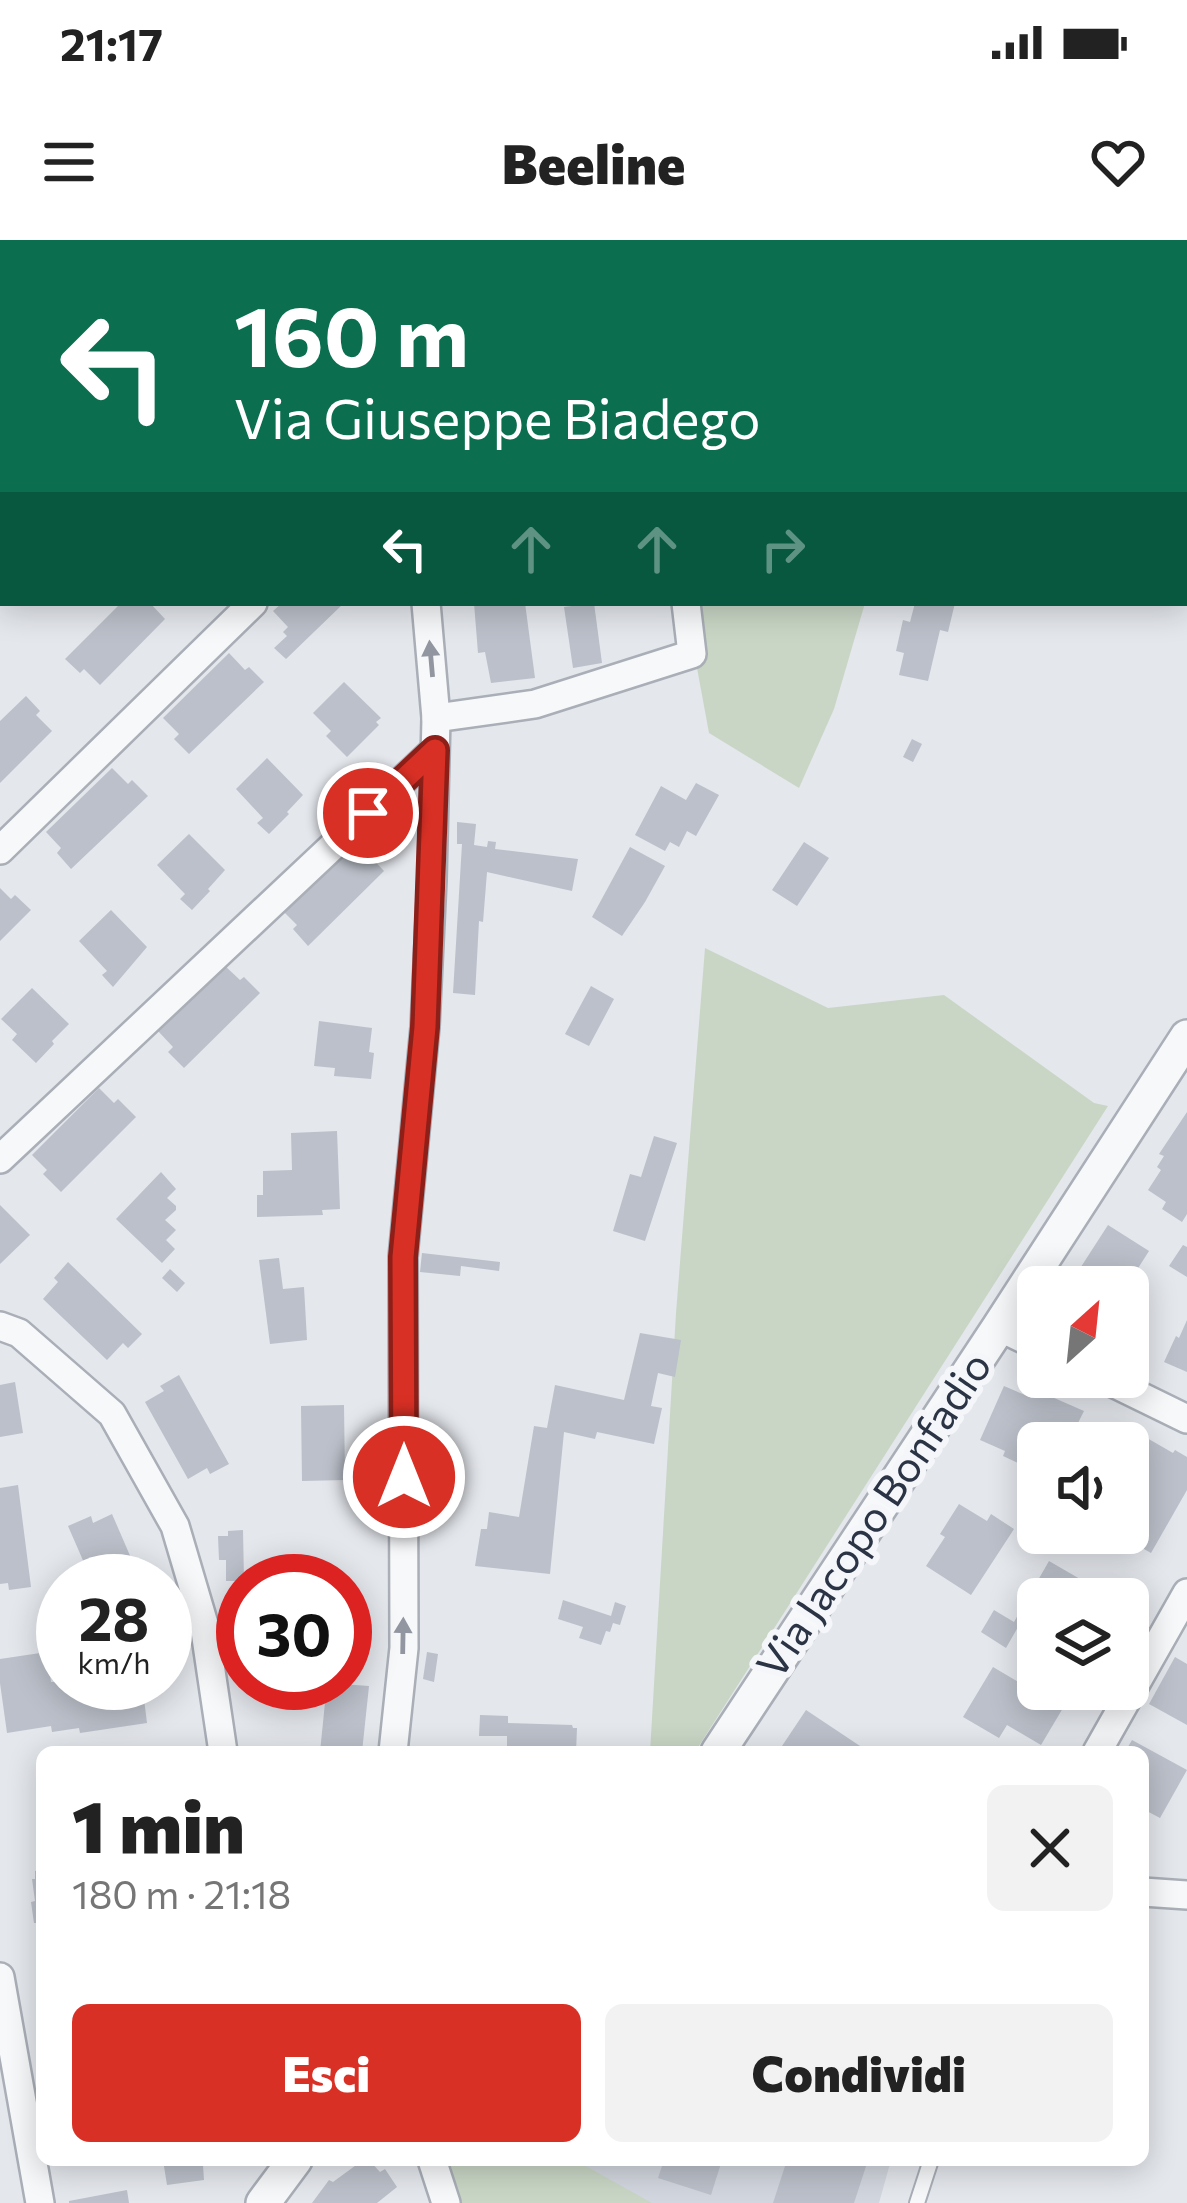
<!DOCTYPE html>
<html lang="it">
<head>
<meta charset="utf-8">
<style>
  body { margin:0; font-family:Commissioner,sans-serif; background:#f2f2f2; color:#222; height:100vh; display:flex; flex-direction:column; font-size:45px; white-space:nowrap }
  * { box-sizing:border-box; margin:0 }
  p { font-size:39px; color:#767676 }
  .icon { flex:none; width:66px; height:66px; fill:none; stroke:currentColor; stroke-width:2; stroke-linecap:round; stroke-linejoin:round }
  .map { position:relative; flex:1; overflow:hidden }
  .sheet { position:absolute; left:36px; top:1506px; width:1113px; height:420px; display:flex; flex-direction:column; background:#fff; border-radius:18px; box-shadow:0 6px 30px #0003 }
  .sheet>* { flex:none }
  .hud { position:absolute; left:0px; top:0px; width:1188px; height:366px; box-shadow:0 6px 30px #0003; background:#0b6e4f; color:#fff; overflow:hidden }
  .needle { width:78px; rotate:27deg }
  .tools { position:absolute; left:1017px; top:1026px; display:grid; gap:24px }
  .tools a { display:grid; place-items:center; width:132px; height:132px; border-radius:18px; background:#fff; box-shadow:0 6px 30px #0003; font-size:60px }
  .speed { position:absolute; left:36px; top:1314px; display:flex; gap:24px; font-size:60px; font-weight:700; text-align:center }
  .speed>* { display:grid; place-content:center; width:156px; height:156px; border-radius:50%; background:#fff; box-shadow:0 6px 30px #0003; line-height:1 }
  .speed small { font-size:30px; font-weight:400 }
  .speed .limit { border:18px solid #d22; background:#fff; color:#111 }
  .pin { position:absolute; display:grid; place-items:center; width:102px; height:102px; color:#fff; margin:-51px; border:6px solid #fff; border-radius:50%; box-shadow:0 3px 12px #0007 }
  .me { position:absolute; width:132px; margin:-66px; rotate:0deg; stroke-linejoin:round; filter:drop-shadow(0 0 9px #0008) }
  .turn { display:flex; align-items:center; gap:42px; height:252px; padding:0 36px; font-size:54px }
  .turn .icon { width:156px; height:156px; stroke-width:2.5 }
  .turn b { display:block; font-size:84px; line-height:102px }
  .lanes { display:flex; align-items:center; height:114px; padding:0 36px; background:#0003; justify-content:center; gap:60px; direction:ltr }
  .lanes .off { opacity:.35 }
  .round { display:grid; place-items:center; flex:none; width:126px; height:126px; border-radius:18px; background:#f2f2f2 }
  .summary { display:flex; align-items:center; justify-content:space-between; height:204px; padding:0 36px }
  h1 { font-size:72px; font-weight:800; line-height:90px }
  .button { display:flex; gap:24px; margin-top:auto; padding:24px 36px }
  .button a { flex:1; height:138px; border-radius:18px; background:#d93025; color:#fff; font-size:48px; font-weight:800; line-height:138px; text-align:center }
  .button a+a { background:#f2f2f2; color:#222 }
  .status { display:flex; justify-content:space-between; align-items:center; height:84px; padding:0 60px; background:#fff; direction:ltr }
  .status svg { height:33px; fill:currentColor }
  header { display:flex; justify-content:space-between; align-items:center; height:156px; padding:0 36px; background:#fff; font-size:54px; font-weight:800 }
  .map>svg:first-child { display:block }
  .built { fill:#d2d6de }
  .green { fill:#c9d6c5 }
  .building { fill:#bbc0ca }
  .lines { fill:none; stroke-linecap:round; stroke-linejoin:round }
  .service-casing { stroke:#a9aeb7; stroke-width:18 }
  .minor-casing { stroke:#a9aeb7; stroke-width:32 }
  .tertiary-casing { stroke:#a9aeb7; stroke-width:38 }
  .path { stroke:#c2c5cb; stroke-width:6; stroke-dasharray:9 9; stroke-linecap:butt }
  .service { stroke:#f7f8fa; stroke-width:14 }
  .minor { stroke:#f7f8fa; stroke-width:27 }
  .tertiary { stroke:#f7f8fa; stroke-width:33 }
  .oneway { fill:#9196a0 }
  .route-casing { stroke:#8d1f18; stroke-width:30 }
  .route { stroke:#d93025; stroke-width:21 }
  .labels { text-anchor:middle; stroke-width:12; stroke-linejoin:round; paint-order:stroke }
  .street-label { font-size:42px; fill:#2b3445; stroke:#f4f6f9 }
</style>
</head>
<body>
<div class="status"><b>21:17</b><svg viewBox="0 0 49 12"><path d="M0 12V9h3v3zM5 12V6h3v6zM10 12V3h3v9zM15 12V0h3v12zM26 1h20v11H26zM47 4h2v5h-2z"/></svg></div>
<header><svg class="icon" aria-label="menu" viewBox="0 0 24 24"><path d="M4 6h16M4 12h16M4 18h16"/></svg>Beeline<svg class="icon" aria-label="heart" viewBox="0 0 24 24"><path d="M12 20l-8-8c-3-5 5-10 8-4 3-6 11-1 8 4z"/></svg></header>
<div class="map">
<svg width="1187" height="1963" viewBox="0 0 1187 1963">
  <rect width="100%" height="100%" fill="#e4e7ec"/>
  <polygon class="built" points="448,1920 891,1920 879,1963 461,1963"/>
  <g class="green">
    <rect x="643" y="0" width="220" height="3"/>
    <polygon points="1080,0 1187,0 1187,297 1185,3 1079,3"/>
    <polygon points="685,363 865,363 834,469 799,548 709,493"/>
    <polygon points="705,708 828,768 944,755 1094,863 1108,866 695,1512 650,1512 676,1073"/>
    <polygon points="448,1920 575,1920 652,1963 461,1963"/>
  </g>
  <g class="building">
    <polygon points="121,363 150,363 165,379 100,445 84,429 80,433 65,419"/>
    <polygon points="282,363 344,363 286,419 274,408 287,396 283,392 288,387 273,371"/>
    <polygon points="474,363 525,363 535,438 491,443 485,412 478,413"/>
    <polygon points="594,363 602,423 573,428 564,367"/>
    <polygon points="915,363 955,363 948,392 940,390 928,441 899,435 904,413 896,411 903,380 910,382"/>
    <polygon points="229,413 245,430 249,427 264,442 189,514 174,499 179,494 163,478"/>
    <polygon points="344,442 381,478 376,482 379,485 347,517 326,496 331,491 313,473"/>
    <polygon points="26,456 40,471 36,475 52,491 0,543 0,481"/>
    <polygon points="912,499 922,504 913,522 903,517"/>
    <polygon points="267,518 303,555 287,572 289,574 269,594 257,583 263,578 236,549"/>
    <polygon points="112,528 128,544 132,540 148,556 71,629 57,613 61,608 46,592"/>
    <polygon points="696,543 719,555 696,596 687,591 679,607 670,602 665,611 635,595 661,546 686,560"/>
    <polygon points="457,582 476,584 474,605 487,607 488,601 496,602 495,609 578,619 572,651 487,632 483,682 479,681 475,755 453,753 462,604 457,604"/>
    <polygon points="189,594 225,630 208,649 210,651 192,670 180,659 185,654 157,625"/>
    <polygon points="804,602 829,618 797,666 772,650"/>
    <polygon points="350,604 365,619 369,615 384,631 308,706 293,689 297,685 282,670"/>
    <polygon points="630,607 665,626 645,662 622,696 592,677"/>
    <polygon points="0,648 11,659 15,655 31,670 0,701"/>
    <polygon points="111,670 147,707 113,747 102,735 107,731 79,701"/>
    <polygon points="224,725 240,740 244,737 260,753 184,828 168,812 173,807 158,791"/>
    <polygon points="591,746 614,759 589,806 565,794"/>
    <polygon points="32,748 69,784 52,801 54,804 36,823 12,800 17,794 1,779"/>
    <polygon points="319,781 372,788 369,812 374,813 371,839 334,836 335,828 314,826"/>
    <polygon points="99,848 114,863 118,859 136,877 61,952 43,934 47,930 32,915"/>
    <polygon points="1187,872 1187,974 1182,982 1162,969 1166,962 1148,950 1161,930 1157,927 1164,916 1159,914"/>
    <polygon points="337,891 340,969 322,970 323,975 257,977 257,955 263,955 263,931 292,930 291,893"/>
    <polygon points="654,896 677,903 645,1001 613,991 630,934 641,937"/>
    <polygon points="161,932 176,949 167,958 176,966 176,970 165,980 176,990 166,1000 175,1009 162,1023 116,979"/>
    <polygon points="0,965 30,995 0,1024"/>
    <polygon points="1108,985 1149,1011 1126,1047 1068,1047"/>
    <polygon points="1183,1005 1187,1007 1187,1037 1169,1026"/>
    <polygon points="422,1013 500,1022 499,1031 461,1026 460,1036 420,1032"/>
    <polygon points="279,1018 283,1049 304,1047 307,1100 270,1104 259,1020"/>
    <polygon points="68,1022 142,1094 128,1108 123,1103 107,1120 43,1059 58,1042 54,1038"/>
    <polygon points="170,1029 185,1043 177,1052 162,1038"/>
    <polygon points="1128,1052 1148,1065 1128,1096"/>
    <polygon points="1187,1080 1187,1132 1164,1122 1176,1096 1179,1098"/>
    <polygon points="640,1093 681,1100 675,1137 658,1133 651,1166 662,1168 654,1204 597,1192 595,1199 564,1192 550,1334 475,1326 481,1289 487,1289 489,1272 519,1277 534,1186 547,1188 555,1145 624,1160"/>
    <polygon points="179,1135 229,1224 210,1234 207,1228 188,1239 145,1162 164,1151 160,1146"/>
    <polygon points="15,1142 23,1193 0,1197 0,1145"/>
    <polygon points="1004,1146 1032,1158 1036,1150 1084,1171 1068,1203 1038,1203 1038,1219 1034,1217 1029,1228 1003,1216 1005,1211 980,1200"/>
    <polygon points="344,1165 345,1240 302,1241 301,1166"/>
    <polygon points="1133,1190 1173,1213 1175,1210 1187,1217 1187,1250 1151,1313 1116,1293 1128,1293 1128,1257 1138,1240 1128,1235 1126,1203"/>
    <polygon points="18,1245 31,1347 9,1350 8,1343 0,1344 0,1248"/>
    <polygon points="959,1264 987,1281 991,1274 1014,1289 971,1355 926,1326 945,1297 940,1294"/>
    <polygon points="112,1274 141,1341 92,1341 68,1286 91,1276 93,1283"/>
    <polygon points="243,1290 244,1341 226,1341 226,1320 219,1320 218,1296 228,1296 228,1291"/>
    <polygon points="1049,1321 1080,1339 1076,1347 1085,1353 1090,1344 1115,1359 1038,1359 1038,1399 1018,1387 1006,1408 981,1392 994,1370 1014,1382"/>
    <rect x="345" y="1341" width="5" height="53"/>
    <polygon points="563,1360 611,1376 615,1362 626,1366 620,1385 613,1383 610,1392 606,1391 601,1405 579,1398 583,1387 558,1379"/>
    <polygon points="47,1412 51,1442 142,1443 147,1483 80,1493 79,1488 52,1492 51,1486 7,1493 0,1443 0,1419"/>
    <polygon points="427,1412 438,1414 434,1442 423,1439"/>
    <polygon points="1175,1417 1187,1424 1187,1485 1149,1464"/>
    <polygon points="993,1427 1063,1468 1041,1505 1007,1485 999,1498 963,1477"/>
    <polygon points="327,1443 369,1446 362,1512 320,1512"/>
    <polygon points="806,1470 869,1512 778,1512"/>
    <polygon points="480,1475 508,1476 508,1483 572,1485 573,1488 577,1488 576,1512 507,1512 507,1496 479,1496"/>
    <polygon points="1132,1500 1187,1530 1160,1578 1143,1569 1143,1512 1125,1512"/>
    <polygon points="42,1630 42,1683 34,1683 31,1662 35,1661 32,1639 35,1639 35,1631"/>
    <polygon points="163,1920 219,1920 220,1923 203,1925 204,1940 167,1945"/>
    <polygon points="363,1920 369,1920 380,1932 385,1929 397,1947 377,1963 312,1963 329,1940 333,1942"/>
    <polygon points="664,1920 722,1920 711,1955 658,1938"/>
    <polygon points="787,1920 868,1920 854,1963 773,1963"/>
    <polygon points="127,1950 129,1963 69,1963 69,1961"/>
  </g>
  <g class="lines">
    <defs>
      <polyline id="service" points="917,1963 931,1920"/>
      <g id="minor">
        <polyline points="20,0 21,3"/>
        <polyline points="354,0 355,3"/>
        <polyline points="302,3 305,0"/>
        <polyline points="0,254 3,245"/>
        <polyline points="0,292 3,289"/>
        <polyline points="436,478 535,464 692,414 686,363"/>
        <polyline points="0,610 253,363"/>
        <polyline points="0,919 435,510"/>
        <polyline points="0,1086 19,1093 112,1174 175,1286 204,1384 223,1512"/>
        <polyline points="999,1087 1038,1106"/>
        <polyline points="1101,1137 1187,1179"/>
        <polyline points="393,1512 404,1408 403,1017 425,787 432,640 436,478 426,363"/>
        <polyline points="1097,1512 1187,1353"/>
        <polyline points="1143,1652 1187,1655"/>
        <polyline points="0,1737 40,1963"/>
        <polyline points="432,1920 446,1963"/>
      </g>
      <g id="tertiary">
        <polyline points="718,1512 999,1087 1187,797"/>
        <polyline points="263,1963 295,1920"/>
      </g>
    </defs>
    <use href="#service" class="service-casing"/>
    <use href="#minor" class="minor-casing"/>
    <use href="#tertiary" class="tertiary-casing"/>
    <polyline class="path" points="338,1920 342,1920"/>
    <use href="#service" class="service"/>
    <use href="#minor" class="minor"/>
    <use href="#tertiary" class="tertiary"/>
  </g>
  <defs><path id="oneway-solid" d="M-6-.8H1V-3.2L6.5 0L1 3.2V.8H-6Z" transform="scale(3)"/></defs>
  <g class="oneway">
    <use href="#oneway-solid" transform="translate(431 419) rotate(-95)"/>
    <use href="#oneway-solid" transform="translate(403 1396) rotate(-89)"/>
  </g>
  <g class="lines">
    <defs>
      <polyline id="route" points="368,573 435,510 425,787 403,1017 404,1237"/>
    </defs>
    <use href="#route" class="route-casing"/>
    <use href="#route" class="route"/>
  </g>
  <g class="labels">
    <g class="street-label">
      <text transform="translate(874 1275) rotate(-56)" y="15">Via Jacopo Bonfadio</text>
    </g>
  </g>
</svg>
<div class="tools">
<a><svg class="needle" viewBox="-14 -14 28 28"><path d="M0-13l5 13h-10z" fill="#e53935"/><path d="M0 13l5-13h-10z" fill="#767676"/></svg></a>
<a><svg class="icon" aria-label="sound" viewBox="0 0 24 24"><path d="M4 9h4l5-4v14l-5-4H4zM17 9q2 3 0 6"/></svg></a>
<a><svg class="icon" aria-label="layers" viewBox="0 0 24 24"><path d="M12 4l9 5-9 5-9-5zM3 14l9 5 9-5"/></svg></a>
</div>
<div class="speed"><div>28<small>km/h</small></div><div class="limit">30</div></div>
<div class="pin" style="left:368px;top:573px;background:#d93025"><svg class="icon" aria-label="arrive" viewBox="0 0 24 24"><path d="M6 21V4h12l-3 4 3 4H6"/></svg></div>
<svg class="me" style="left:404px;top:1237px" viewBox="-20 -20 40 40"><circle r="17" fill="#d93025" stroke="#fff" stroke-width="3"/><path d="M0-11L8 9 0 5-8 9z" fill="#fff"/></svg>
<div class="hud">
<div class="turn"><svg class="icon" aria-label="left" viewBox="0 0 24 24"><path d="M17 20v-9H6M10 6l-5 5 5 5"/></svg><div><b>160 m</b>Via Giuseppe Biadego</div></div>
<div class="lanes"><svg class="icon" aria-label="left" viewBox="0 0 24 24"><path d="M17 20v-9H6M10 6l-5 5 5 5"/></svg><svg class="icon off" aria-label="ahead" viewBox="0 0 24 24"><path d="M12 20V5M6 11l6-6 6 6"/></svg><svg class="icon off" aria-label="ahead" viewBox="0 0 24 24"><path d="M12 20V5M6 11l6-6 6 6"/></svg><svg class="icon off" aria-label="right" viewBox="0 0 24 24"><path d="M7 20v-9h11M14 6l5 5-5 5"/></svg></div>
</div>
<section class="sheet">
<div class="summary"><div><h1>1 min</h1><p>180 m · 21:18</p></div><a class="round"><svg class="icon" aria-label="close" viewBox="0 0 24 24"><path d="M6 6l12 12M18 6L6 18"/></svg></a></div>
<div class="button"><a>Esci</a><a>Condividi</a></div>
</section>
</div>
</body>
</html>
